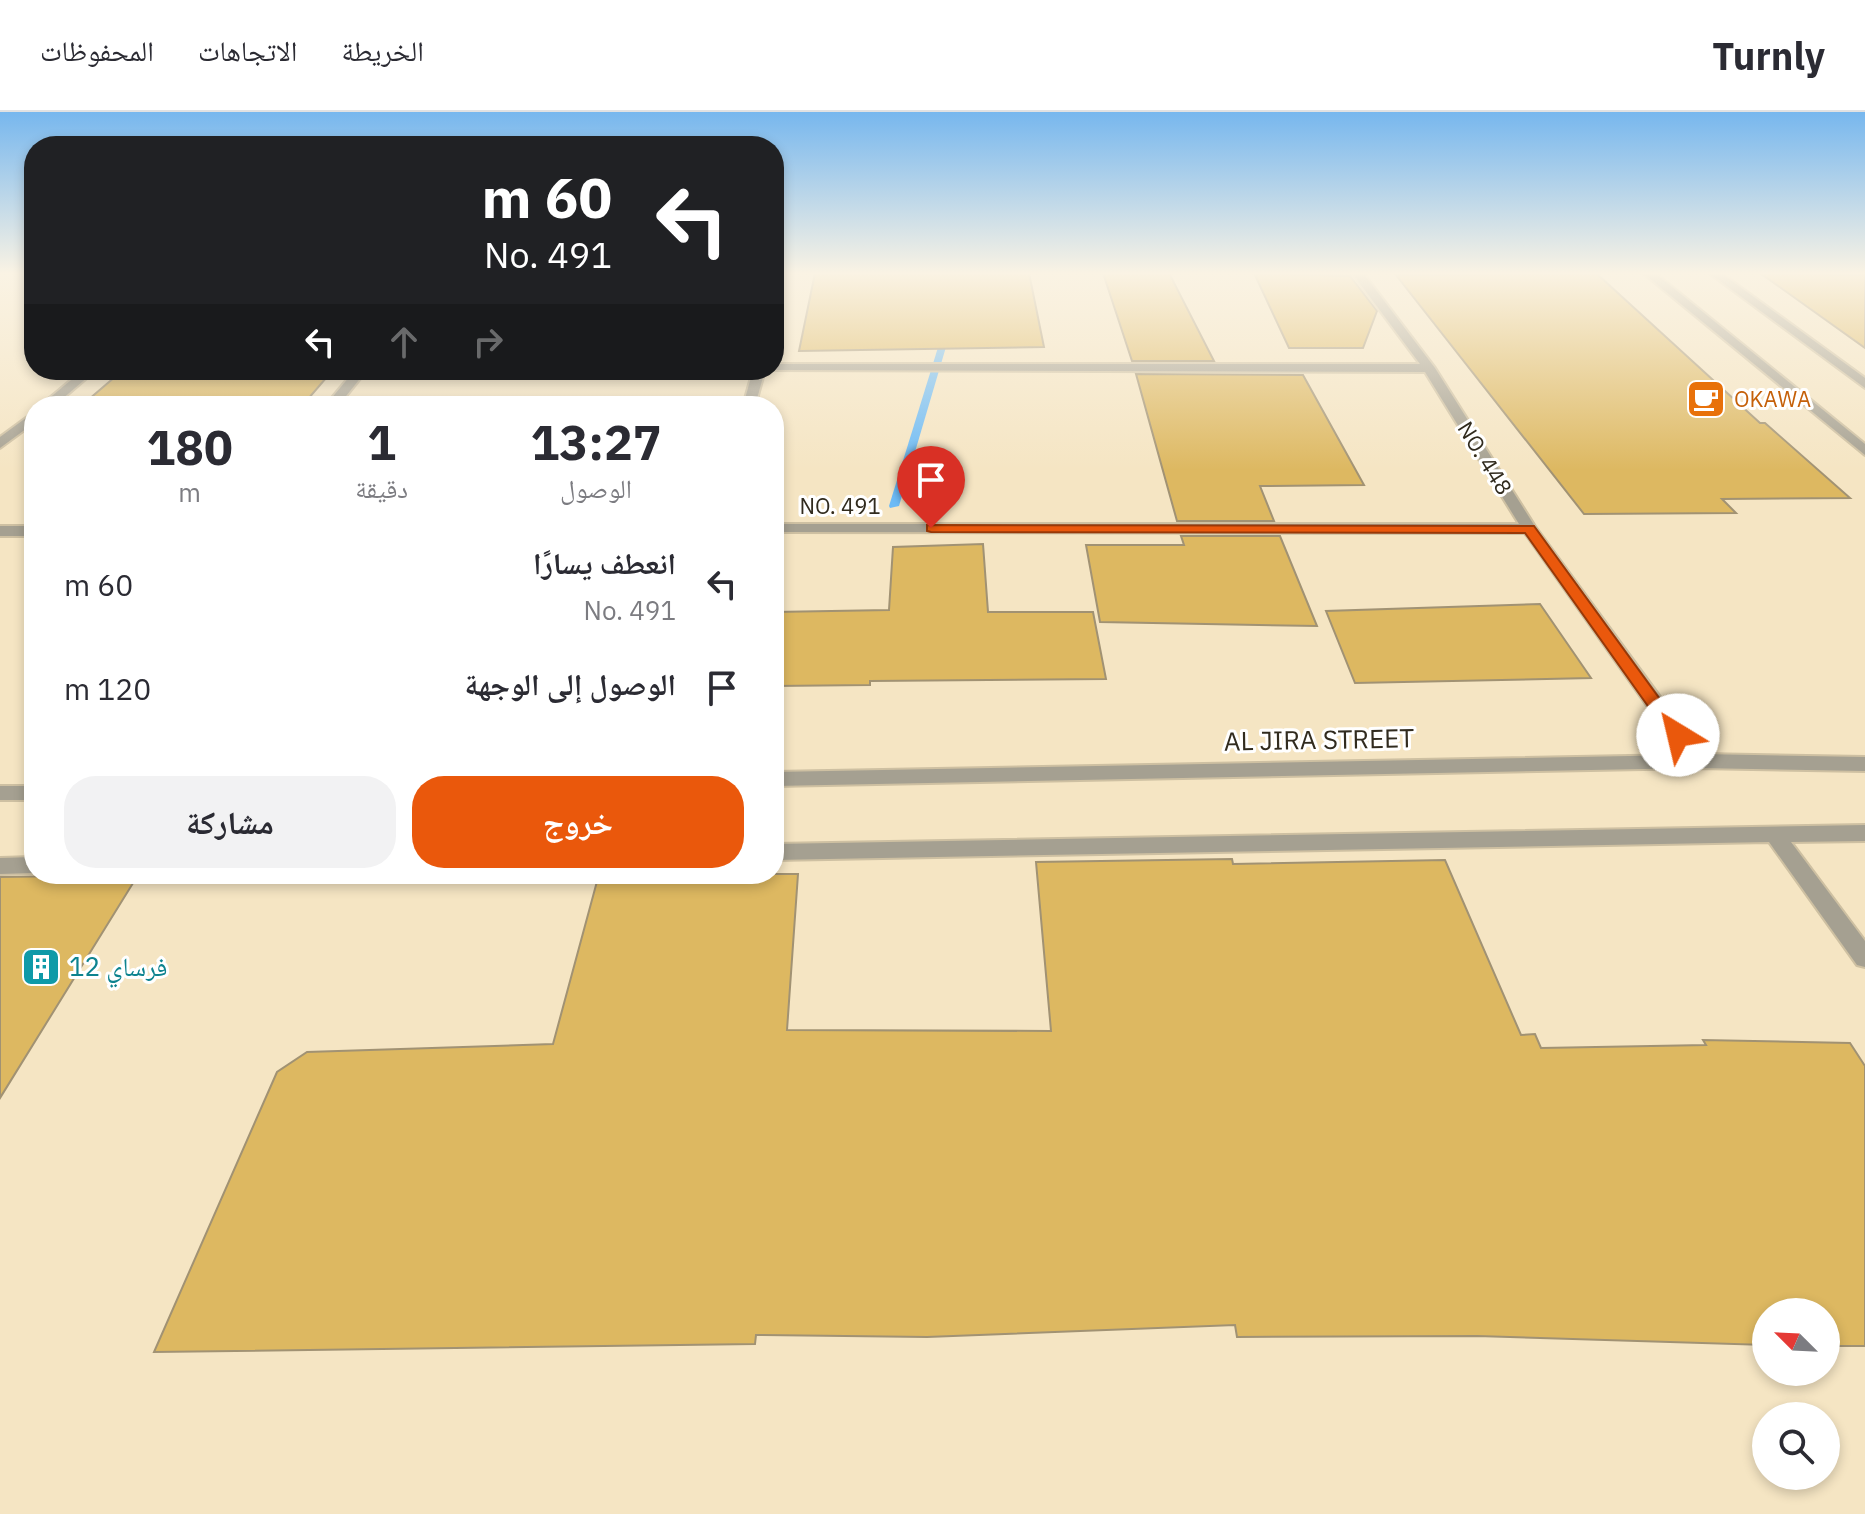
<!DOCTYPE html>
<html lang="ar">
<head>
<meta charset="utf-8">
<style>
  body { margin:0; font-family:"IBM Plex Sans","Noto Naskh Arabic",sans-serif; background:#f2f2f3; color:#2b2b33; direction:rtl; height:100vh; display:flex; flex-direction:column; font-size:30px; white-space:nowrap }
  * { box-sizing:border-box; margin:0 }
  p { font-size:26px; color:#7c7c81 }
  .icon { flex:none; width:44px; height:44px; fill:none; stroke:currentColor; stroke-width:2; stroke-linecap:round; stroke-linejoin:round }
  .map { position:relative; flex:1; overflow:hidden; direction:ltr }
  .side { position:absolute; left:24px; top:284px; width:760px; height:488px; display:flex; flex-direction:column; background:#fff; border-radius:32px; box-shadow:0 4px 12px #0003; direction:rtl }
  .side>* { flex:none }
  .guide { position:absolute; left:24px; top:24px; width:760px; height:244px; border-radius:32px; box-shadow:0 4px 12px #0003; direction:rtl; background:#202124; color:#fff; overflow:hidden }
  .needle { width:52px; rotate:294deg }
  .fabs { position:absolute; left:1752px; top:1186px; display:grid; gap:16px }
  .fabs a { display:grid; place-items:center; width:88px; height:88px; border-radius:50%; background:#fff; box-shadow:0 4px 12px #0003; font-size:40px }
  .pin { position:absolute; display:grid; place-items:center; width:68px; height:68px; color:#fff; margin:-82px -34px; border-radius:50% 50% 50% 0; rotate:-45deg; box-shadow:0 0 8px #0007 }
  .pin .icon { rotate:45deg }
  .me { position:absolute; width:88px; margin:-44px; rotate:324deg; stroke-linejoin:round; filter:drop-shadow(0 0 6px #0008) }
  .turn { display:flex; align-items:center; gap:28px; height:168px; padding:0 40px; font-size:36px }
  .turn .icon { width:104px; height:104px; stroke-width:2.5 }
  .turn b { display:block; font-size:56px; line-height:68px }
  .lanes { display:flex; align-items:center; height:76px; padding:0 40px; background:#0003; justify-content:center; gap:40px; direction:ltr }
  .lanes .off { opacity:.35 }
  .eta { display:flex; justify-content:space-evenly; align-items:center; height:136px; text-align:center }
  .eta b { font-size:48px; font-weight:700; line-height:56px }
  .primary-button { display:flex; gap:16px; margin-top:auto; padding:16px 40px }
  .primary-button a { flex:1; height:92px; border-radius:32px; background:#ea580c; color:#fff; font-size:32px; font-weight:700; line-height:92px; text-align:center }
  .primary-button a+a { background:#f2f2f3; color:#2b2b33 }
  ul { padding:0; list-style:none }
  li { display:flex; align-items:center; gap:24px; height:104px; padding:0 40px }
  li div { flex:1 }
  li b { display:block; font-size:30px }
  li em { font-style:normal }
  header { display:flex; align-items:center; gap:48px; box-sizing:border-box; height:112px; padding:0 40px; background:#fff; border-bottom:2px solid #e1e1e2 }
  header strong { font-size:38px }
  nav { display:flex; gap:44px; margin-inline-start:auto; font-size:28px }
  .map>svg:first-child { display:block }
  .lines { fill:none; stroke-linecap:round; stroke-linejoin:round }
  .stream { fill:#6dbbf6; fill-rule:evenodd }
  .building { fill:#ddb861; stroke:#a19273; stroke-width:2 }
  .minor-casing { stroke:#cec0a2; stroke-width:4 }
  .minor { fill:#a5a091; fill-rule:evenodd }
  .route { fill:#ea580c; stroke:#983908; stroke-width:2 }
  .labels { text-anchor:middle; stroke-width:6; stroke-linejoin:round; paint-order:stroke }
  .far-food-label { font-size:22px; fill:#c56008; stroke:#fff; text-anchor:start }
  .far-street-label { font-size:22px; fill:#312b1e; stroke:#fff }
  .street-label { font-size:26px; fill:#312b1e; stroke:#fff }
  .culture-label { font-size:26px; fill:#0d838f; stroke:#fff; text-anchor:start }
</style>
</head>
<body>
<header>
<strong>Turnly</strong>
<nav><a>الخريطة</a><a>الاتجاهات</a><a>المحفوظات</a></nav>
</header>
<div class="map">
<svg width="1865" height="1402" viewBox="0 0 1865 1402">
  <rect width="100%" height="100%" fill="#f5e5c3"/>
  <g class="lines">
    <polygon class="stream" points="944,216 951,218 899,394 890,396 889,394"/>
  </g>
  <g class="building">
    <polygon points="815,161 1029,161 1044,235 799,239"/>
    <polygon points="1103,161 1169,161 1214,249 1132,249"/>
    <polygon points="1254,161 1350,164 1377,199 1363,236 1289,236"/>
    <polygon points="1596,161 1760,311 1765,311 1850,386 1722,387 1736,401 1584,402 1396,163"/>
    <polygon points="1760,161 1865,163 1865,236"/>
    <polygon points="123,258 333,258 302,294 81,294"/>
    <polygon points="1136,262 1303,263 1364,373 1260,374 1274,409 1177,409"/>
    <polygon points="1181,424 1280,424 1317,514 1100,510 1086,433 1184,433"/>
    <polygon points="983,432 988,500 1093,500 1106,567 870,569 870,573 774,574 774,500 889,498 893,435"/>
    <polygon points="1540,492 1591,566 1355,571 1326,499"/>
    <polygon points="1232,747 1233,752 1445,748 1521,923 1535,922 1541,936 1706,933 1703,928 1850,931 1865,954 1865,1234 1826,1234 1826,1200 1766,1200 1766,1233 1477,1224 1237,1225 1235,1213 927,1225 756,1223 755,1232 154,1240 277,960 307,940 553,932 599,762 798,762 787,918 1051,919 1036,750"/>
    <polygon points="138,763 0,986 0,765"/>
  </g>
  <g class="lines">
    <defs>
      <g id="minor">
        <polygon points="1352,161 1363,161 1435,256 1536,416 1702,642 1865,645 1865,659 1697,656 774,674 774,660 1682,643 1525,421 774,420 774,412 1519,412 1425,260 769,258 774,258 774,252 1420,252"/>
        <polygon points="1643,161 1655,161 1865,332 1865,343"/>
        <polygon points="1709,161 1721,161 1865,266 1865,276"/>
        <polygon points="83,258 96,258 54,294 40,294"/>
        <polygon points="355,258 367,258 338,294 325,294"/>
        <polygon points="753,258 765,258 755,294 743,294"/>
        <polygon points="34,300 34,311 0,336 0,325"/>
        <rect x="0" y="414" width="34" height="10"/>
        <rect x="0" y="674" width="34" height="14"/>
        <polygon points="1865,713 1865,729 1791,730 1865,829 1865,855 1857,853 1769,730 774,748 774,732"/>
        <polygon points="34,745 34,761 0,762 0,746"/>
      </g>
    </defs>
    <use href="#minor" class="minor-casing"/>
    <use href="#minor" class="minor"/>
  </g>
  <linearGradient id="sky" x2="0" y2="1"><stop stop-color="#77b7ee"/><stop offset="0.45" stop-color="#faf3e4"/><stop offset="1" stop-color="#faf3e4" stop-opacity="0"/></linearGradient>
  <rect width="1865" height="358" fill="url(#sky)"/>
  <polygon class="route" points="927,413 1534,414 1686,623 1684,628 1672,628 1525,421 931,420 927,419"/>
  <defs>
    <symbol id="cafe-square" viewBox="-11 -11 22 22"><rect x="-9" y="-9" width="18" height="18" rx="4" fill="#e8710a" stroke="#fff"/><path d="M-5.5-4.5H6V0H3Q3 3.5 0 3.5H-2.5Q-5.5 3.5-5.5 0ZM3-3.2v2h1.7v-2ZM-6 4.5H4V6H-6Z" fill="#fff"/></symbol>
    <symbol id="building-square" viewBox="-11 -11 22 22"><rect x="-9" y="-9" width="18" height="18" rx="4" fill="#0f9aa8" stroke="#fff"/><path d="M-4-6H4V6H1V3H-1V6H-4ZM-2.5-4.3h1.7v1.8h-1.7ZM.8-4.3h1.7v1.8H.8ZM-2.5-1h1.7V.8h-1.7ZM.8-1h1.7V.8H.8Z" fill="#fff"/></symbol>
  </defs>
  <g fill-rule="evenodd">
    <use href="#cafe-square" x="1684" y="265" width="44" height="44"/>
    <use href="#building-square" x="19" y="833" width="44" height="44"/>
  </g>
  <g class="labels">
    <g class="far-food-label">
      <text x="1734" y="295">OKAWA</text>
    </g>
    <g class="far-street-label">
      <text transform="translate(1485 346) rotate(58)" y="8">NO. 448</text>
      <text x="840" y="402">NO. 491</text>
    </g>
    <g class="street-label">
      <text transform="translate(1319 628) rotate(-1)" y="9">AL JIRA STREET</text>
    </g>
    <g class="culture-label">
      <text x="69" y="864">فرساي 12</text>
    </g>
  </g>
</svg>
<div class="fabs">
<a><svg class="needle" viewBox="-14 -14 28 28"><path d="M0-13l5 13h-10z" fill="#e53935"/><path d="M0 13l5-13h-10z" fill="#7c7c81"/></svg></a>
<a><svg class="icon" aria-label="search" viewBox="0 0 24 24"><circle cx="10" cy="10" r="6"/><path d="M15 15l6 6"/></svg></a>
</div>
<div class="pin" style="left:931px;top:416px;background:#d93025"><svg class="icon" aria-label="arrive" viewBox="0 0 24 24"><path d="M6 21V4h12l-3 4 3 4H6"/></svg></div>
<svg class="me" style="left:1678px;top:623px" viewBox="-20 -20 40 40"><circle r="19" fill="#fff"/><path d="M0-13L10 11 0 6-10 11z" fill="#ea580c"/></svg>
<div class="guide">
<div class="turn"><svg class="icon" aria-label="left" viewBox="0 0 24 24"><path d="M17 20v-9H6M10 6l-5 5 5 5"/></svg><div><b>60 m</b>No. 491</div></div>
<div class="lanes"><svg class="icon" aria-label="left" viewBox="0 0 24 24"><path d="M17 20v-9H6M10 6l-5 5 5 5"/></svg><svg class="icon off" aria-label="ahead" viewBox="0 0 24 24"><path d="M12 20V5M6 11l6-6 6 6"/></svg><svg class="icon off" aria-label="right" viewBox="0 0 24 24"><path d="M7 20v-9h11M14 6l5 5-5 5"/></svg></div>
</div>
<section class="side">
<div class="eta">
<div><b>13:27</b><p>الوصول</p></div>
<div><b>1</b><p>دقيقة</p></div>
<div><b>180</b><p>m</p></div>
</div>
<ul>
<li><svg class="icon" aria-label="left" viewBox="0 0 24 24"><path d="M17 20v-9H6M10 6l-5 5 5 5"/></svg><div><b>انعطف يسارًا</b><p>No. 491</p></div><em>60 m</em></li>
<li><svg class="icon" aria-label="arrive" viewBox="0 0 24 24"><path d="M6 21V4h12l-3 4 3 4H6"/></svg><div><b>الوصول إلى الوجهة</b></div><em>120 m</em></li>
</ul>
<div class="primary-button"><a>خروج</a><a>مشاركة</a></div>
</section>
</div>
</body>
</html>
